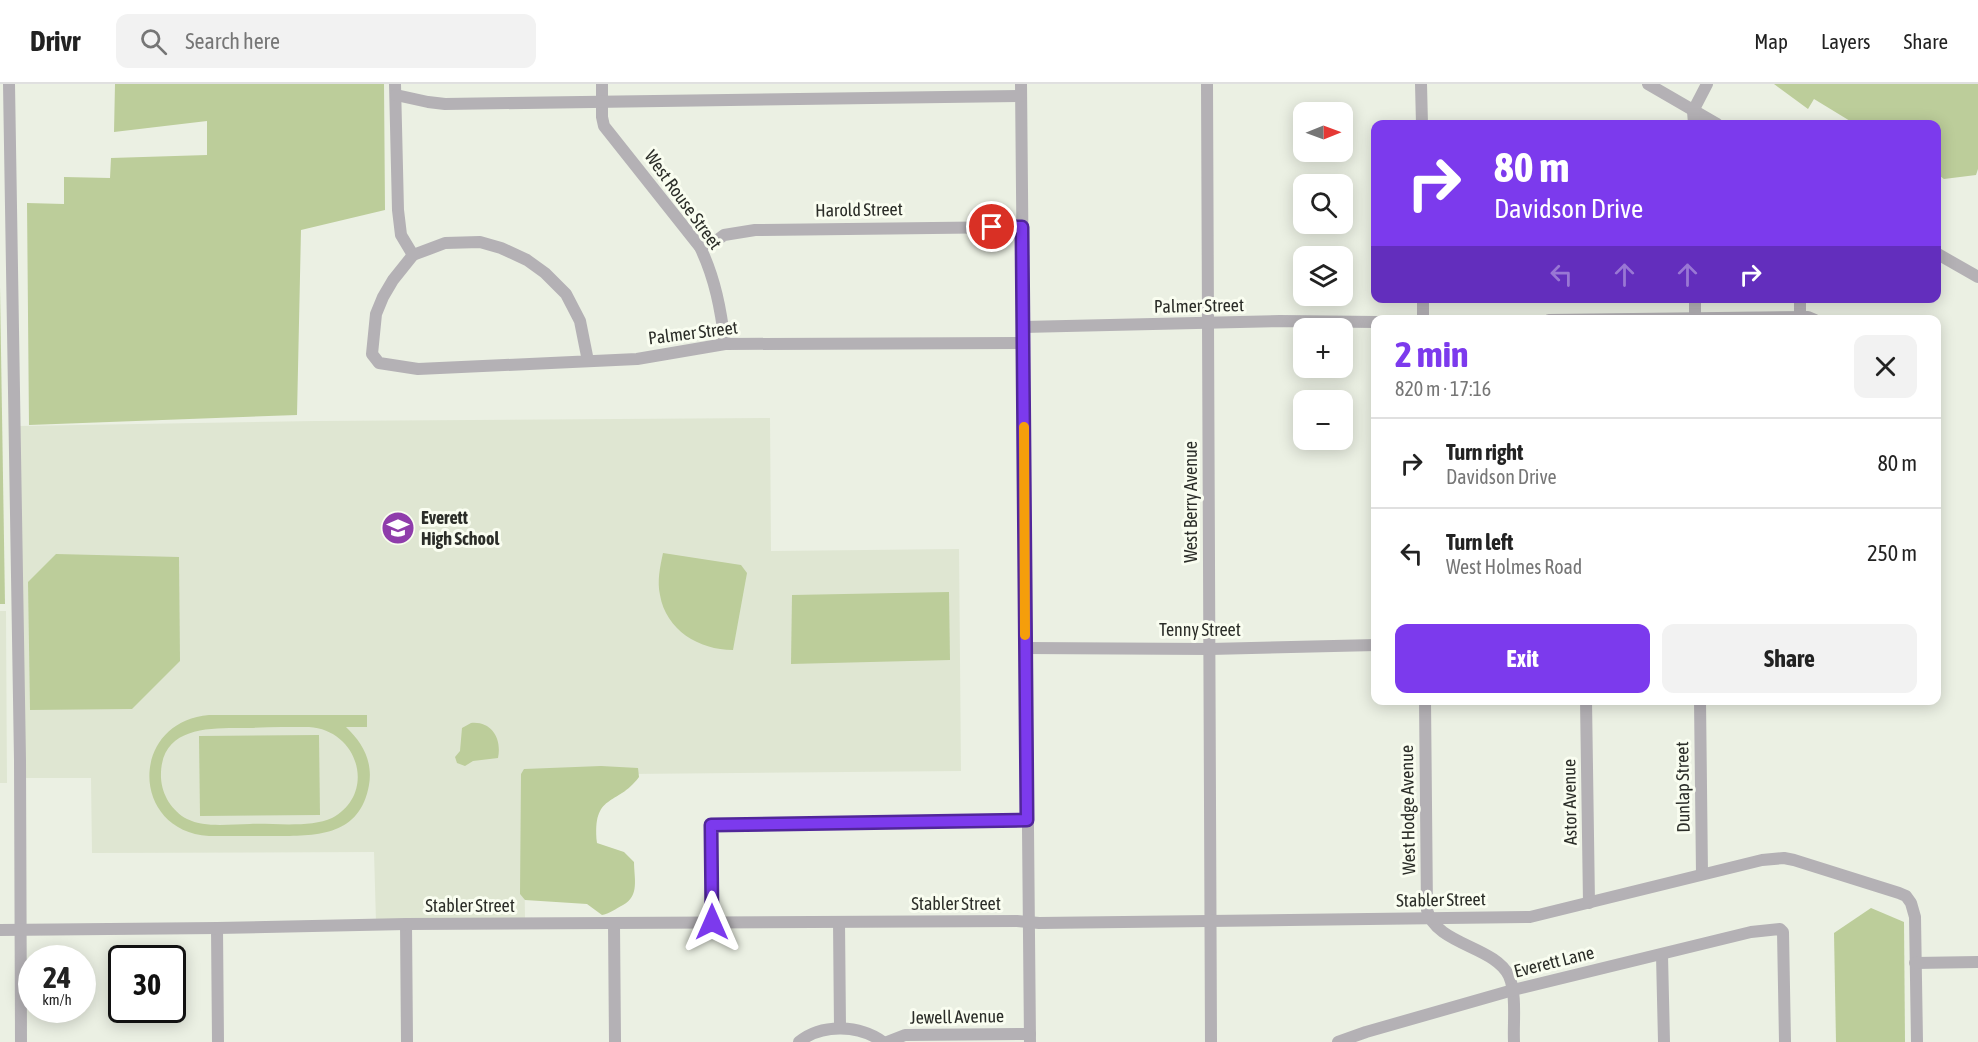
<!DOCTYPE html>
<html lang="en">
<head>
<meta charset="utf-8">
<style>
  body { margin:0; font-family:"Asap Condensed",sans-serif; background:#f2f2f2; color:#222; height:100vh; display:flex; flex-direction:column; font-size:22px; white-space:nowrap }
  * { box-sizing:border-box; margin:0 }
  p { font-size:20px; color:#767676 }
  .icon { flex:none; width:33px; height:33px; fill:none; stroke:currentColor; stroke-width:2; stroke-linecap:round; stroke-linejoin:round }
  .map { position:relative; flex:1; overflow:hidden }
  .details { position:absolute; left:1371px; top:231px; width:570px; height:390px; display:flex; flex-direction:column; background:#fff; border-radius:12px; box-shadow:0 3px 15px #0003 }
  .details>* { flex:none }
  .top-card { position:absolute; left:1371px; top:36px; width:570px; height:183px; border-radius:12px; box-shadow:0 3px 15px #0003; background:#7c3aed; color:#fff; overflow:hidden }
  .needle { width:39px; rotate:89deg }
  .buttons { position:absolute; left:1293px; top:18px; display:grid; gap:12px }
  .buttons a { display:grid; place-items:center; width:60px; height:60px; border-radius:12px; background:#fff; box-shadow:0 3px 15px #0003; font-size:30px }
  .speed { position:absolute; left:18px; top:861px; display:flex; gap:12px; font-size:30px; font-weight:700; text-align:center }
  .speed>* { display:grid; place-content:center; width:78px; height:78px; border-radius:50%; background:#fff; box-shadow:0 3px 15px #0003; line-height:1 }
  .speed small { font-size:15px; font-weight:400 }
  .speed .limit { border:3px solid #111; border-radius:9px; background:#fff; color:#111 }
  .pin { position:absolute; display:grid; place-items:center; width:51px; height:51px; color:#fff; margin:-26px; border:3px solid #fff; border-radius:50%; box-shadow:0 2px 6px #0007 }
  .me { position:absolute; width:66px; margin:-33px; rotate:0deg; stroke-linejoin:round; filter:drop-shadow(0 0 4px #0008) }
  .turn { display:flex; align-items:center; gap:21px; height:126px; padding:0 24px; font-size:27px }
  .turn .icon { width:78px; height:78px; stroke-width:2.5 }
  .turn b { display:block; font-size:42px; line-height:51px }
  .lanes { display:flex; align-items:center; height:57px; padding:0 24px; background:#0003; justify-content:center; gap:30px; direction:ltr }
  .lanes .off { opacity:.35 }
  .round { display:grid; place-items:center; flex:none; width:63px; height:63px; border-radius:12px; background:#f2f2f2 }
  .overview { display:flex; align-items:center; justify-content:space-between; height:102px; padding:0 24px }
  h1 { font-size:36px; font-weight:700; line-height:45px; color:#7c3aed }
  .cta { display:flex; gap:12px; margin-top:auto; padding:12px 24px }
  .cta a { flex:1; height:69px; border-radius:12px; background:#7c3aed; color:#fff; font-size:24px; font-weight:700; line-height:69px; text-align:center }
  .cta a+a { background:#f2f2f2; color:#222 }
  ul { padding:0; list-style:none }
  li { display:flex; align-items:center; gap:18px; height:90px; padding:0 24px; border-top:2px solid #e0e0e0 }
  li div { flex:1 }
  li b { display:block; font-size:22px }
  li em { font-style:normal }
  header { display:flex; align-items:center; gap:36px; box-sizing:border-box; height:84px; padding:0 30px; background:#fff; border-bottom:2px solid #e0e0e0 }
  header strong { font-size:28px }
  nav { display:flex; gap:33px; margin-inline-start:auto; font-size:21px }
  .search { width:420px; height:54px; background:#f2f2f2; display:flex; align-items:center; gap:15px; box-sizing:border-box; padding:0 21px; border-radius:12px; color:#767676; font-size:22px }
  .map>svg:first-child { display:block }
  .built { fill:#dfe6d2 }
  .green { fill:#bccd9a; fill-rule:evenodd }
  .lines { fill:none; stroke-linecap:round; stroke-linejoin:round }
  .minor { stroke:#b4b1b5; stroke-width:12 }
  .route-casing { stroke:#51269a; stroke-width:15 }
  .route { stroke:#7c3aed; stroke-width:10 }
  .slow { stroke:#f59e0b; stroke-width:10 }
  .labels { text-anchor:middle; stroke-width:6; stroke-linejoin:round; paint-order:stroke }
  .street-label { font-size:18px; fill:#2b2d28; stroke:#f9fdf0 }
  .poi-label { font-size:18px; font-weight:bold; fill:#2b2d28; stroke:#f9fdf0; text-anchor:start }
</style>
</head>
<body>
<header>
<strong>Drivr</strong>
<div class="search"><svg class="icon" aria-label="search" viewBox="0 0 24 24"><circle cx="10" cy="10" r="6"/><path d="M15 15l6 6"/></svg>Search here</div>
<nav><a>Map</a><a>Layers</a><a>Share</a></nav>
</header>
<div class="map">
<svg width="1978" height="958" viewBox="0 0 1978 958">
  <rect width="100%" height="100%" fill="#ebf0e3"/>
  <g class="built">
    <polygon points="770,334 771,467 959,465 961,687 523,691 525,834 376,838 374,768 92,769 91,694 22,694 19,342 315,337"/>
    <polygon points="0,527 6,527 7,699 0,699"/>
  </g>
  <g class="green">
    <polygon points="115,0 384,0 385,126 301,146 297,331 29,341 27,119 64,120 64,93 110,94 111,74 207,71 207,37 114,48"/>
    <polygon points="1774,0 1978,0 1978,85 1976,91 1944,95 1937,90 1936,40 1855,40 1814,15 1808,25"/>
    <polygon points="0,203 5,520 0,520"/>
    <path d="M663 469 741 481 747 489 733 566C699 566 666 546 660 511 657 497 660 483 663 469Z"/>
    <polygon points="56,470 179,473 180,577 132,625 30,626 28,498"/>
    <polygon points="949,508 950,576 791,580 792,511"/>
    <path d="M209 631H367V643H346C363 659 373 678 369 701 360 753 315 752 274 752 252 752 231 752 209 752 130 747 129 638 209 631ZM309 643C359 646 377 710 332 734 311 744 273 739 250 740 230 740 205 744 187 735 172 727 162 711 161 694 159 640 213 644 250 644 270 643 290 643 309 643Z"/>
    <path d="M471 639C492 637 502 655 498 674L473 677 465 682 457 679 455 673 460 667 462 644Z"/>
    <polygon points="319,651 320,731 200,732 199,652"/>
    <path d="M601 682 638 684 639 693C617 723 592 708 597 759L624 768 634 778C634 794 640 812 623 821 615 825 611 829 602 831L587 820 525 816 520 810 521 690 524 685Z"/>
    <polygon points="1871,824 1904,838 1905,958 1836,958 1834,849"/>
  </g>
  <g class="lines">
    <g class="minor">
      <polyline points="9,0 20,676 21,958"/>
      <polyline points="395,0 398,126 401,151 413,171"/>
      <path d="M602 0V33L604 42 700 163C715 194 721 226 725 260"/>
      <polyline points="1021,0 1030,958"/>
      <polyline points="1207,0 1211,958"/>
      <polyline points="1421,0 1422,40"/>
      <polyline points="1648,0 1717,40"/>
      <polyline points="396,11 428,18 445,20 1021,12"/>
      <polyline points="1694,40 1693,27 1707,0"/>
      <polyline points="700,163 716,157 724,151 755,146 1022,143"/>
      <polyline points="1936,169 1978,193"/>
      <polyline points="1423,214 1423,236"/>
      <polyline points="1695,214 1695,236"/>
      <polyline points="1800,214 1800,236"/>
      <polyline points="1549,236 1808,233 1815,236"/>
      <polyline points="1023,243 1280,237 1376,238"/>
      <polyline points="588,277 580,237 566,210 545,189 527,176 501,164 480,158 445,159 413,171 393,196 383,213 376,230 372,270 379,279 418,285 637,275 725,260 1023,259"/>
      <polyline points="1025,564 1210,565 1376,561"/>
      <path d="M1425 616 1427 826C1436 861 1495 862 1509 892 1517 911 1513 938 1514 958"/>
      <polyline points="1586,616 1589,819"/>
      <polyline points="1700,616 1702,790"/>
      <polyline points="712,838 711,741 1027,736"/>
      <polyline points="839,838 840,944"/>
      <polyline points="406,840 407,958"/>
      <polyline points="614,840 615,958"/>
      <polyline points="217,844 218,958"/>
      <polyline points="0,846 217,844 406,840 1017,837 1039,839 1530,833 1762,776 1784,774 1794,776 1899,809 1906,812 1911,819 1915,833 1917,958"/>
      <polyline points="1662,871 1664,958"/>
      <polyline points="1915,879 1978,878"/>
      <path d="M799 958C822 939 860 941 883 958"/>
      <polyline points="887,958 905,951 1030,950"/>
      <polyline points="1338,958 1366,948 1513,906 1751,848 1780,845 1783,848 1785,958"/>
    </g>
  </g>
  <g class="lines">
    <defs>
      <polyline id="route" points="712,838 711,741 1027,736 1022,143 992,143"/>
    </defs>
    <use href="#route" class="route-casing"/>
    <use href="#route" class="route"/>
    <polyline class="slow" points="1024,343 1025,551"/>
  </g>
  <defs>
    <symbol id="school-disc" viewBox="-11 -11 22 22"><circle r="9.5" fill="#8f3dab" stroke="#f9fdf0"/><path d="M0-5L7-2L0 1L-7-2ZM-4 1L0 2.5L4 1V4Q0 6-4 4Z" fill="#fff"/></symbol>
  </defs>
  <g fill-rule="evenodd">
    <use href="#school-disc" x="379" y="425" width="38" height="38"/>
  </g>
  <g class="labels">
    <g class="street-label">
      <text transform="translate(683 116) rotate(54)" y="6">West Rouse Street</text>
      <text transform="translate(859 126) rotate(-1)" y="6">Harold Street</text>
      <text transform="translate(1199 222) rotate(-1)" y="6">Palmer Street</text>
      <text transform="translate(693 249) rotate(-7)" y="6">Palmer Street</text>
      <text transform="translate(1191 418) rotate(-90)" y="6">West Berry Avenue</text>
      <text x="1200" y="552">Tenny Street</text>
      <text transform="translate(1683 703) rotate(-91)" y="6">Dunlap Street</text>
      <text transform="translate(1570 718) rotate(-91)" y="6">Astor Avenue</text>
      <text transform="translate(1408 726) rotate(-91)" y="6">West Hodge Avenue</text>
      <text transform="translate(1441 816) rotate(-1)" y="6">Stabler Street</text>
      <text x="956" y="826">Stabler Street</text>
      <text x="470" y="828">Stabler Street</text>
      <text transform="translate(1554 878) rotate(-14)" y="6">Everett Lane</text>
      <text transform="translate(957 933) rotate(-1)" y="6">Jewell Avenue</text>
    </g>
    <g class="poi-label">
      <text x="421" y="440">Everett<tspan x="421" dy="21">High School</tspan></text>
    </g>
  </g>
</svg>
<div class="buttons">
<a><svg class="needle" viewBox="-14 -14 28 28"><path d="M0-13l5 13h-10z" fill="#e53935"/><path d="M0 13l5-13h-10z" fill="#767676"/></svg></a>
<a><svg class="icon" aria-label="search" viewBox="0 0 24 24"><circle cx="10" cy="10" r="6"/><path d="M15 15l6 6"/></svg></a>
<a><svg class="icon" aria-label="layers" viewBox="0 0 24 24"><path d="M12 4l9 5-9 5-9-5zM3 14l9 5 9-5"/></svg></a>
<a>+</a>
<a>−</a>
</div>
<div class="speed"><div>24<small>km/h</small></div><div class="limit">30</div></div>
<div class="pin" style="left:992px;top:143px;background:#d93025"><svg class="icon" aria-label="arrive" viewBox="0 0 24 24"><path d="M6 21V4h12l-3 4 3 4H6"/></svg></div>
<svg class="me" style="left:712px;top:838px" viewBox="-20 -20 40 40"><path d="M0-17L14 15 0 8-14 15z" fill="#7c3aed" stroke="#fff" stroke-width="4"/></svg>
<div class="top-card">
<div class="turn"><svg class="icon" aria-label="right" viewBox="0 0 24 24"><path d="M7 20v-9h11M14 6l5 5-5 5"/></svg><div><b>80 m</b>Davidson Drive</div></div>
<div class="lanes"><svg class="icon off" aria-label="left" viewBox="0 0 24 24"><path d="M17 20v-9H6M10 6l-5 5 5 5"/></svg><svg class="icon off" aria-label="ahead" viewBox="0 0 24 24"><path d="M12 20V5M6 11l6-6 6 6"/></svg><svg class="icon off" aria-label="ahead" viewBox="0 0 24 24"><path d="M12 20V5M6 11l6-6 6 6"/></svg><svg class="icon" aria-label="right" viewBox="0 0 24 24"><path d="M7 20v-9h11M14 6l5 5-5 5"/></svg></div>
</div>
<section class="details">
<div class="overview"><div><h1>2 min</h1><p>820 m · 17:16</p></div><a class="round"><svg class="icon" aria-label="close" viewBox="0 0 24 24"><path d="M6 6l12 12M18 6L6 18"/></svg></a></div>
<ul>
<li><svg class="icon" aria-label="right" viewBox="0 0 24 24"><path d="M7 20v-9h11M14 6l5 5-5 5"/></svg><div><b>Turn right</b><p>Davidson Drive</p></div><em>80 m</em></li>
<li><svg class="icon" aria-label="left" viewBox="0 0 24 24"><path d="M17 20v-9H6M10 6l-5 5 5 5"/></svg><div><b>Turn left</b><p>West Holmes Road</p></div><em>250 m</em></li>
</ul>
<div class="cta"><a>Exit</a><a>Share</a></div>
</section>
</div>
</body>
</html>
